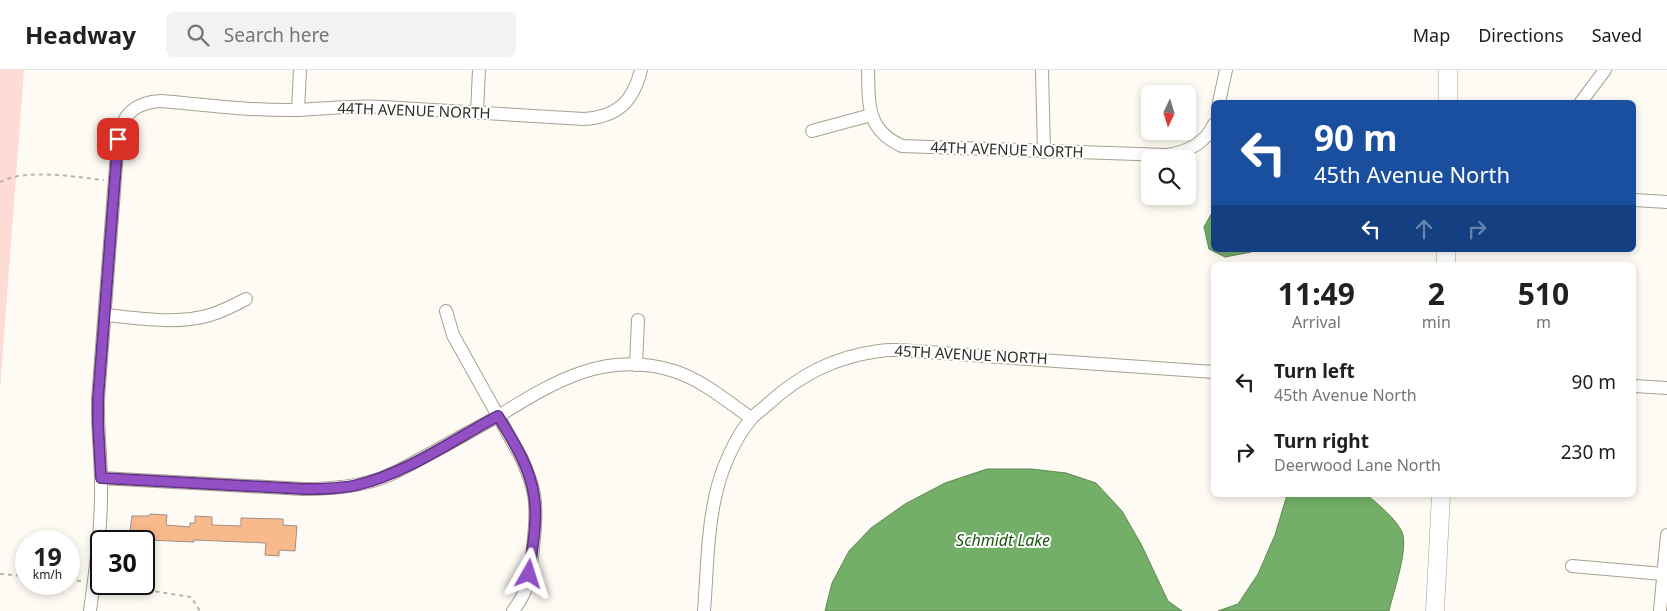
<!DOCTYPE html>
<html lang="en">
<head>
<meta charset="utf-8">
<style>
  body { margin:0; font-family:"Noto Sans",sans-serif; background:#f2f2f2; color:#202124; height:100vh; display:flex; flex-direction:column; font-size:19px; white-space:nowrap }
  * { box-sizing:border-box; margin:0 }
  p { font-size:16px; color:#757577 }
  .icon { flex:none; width:28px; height:28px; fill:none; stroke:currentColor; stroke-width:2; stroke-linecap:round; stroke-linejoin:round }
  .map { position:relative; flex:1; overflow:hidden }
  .sheet { position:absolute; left:1211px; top:192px; width:425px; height:235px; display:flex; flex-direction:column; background:#fff; border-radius:8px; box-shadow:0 2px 8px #0003 }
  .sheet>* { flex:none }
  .guide { position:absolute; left:1211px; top:30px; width:425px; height:152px; border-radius:8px; box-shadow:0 2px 8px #0003; background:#1a4fa0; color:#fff; overflow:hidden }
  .needle { width:32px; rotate:184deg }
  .tools { position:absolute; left:1141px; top:15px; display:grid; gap:10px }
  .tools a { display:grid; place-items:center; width:55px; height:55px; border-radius:8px; background:#fff; box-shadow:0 2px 8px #0003; font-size:25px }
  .speed { position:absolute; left:15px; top:460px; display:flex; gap:10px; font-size:25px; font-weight:700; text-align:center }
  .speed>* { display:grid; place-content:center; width:65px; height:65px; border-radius:50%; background:#fff; box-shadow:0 2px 8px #0003; line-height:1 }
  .speed small { font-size:12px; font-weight:400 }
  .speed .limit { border:2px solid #111; border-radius:8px; background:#fff; color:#111 }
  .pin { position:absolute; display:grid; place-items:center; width:42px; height:42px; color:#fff; margin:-21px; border-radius:10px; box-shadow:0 2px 8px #0006 }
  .me { position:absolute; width:55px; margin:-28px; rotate:6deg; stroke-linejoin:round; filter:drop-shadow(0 0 4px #0008) }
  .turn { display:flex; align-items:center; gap:18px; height:105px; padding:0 20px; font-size:22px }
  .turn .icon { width:65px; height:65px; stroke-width:2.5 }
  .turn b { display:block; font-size:35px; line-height:42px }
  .lanes { display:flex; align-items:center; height:48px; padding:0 20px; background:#0003; justify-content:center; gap:25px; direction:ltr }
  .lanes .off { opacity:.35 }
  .eta { display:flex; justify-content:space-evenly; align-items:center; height:85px; text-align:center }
  .eta b { font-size:30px; font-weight:700; line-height:35px }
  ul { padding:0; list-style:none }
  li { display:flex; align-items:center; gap:15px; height:70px; padding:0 20px }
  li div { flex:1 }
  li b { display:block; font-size:19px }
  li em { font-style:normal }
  header { display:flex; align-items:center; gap:30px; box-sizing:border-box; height:70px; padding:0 25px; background:#fff; border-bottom:1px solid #e0e0e0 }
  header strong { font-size:24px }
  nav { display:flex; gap:28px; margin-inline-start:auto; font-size:18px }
  .search { width:350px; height:45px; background:#f2f2f2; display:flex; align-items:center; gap:12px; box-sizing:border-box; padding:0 18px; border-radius:8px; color:#757577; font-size:19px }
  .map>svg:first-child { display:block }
  .green { fill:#fedbd4 }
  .water { fill:#73af68; stroke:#5f8854 }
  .building { fill:#f8ba8b; stroke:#9d8e83 }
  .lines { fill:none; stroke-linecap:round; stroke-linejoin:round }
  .street-casing { stroke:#a8a090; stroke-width:14 }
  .secondary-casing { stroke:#a8a090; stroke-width:19 }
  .path { stroke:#b7b4ad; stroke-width:2; stroke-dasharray:4 4; stroke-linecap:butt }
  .street { stroke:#fff; stroke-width:12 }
  .secondary { stroke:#fff; stroke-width:18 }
  .route-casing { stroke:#603480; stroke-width:12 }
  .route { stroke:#9350c5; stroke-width:9 }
  .labels { text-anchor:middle; stroke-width:4; stroke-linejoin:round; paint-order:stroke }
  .street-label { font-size:15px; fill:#312e27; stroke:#fff }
  .water-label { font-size:16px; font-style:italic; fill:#1c570f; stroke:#fff }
</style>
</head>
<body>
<header>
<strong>Headway</strong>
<div class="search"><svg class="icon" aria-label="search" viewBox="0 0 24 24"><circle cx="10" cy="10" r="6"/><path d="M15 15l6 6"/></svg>Search here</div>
<nav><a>Map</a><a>Directions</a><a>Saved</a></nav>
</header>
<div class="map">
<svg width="1667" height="541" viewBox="0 0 1667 541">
  <rect width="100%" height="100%" fill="#fefbf4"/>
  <polygon class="green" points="0,0 24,0 0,319"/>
  <g class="water">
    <polygon points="1214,139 1214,180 1252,180 1251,182 1225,187 1209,179 1204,157"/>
    <polygon points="987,399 1031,399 1066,403 1096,413 1122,441 1141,474 1168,531 1182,541 825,541 832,513 849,481 871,458 905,434 945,413"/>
    <path d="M1287 425H1367C1377 433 1397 450 1402 462 1409 478 1393 523 1389 541H1218L1238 534 1258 504 1275 465Z"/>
  </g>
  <polygon class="building" points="150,444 167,445 166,455 190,457 190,453 195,453 195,446 212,447 212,455 241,456 241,448 283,449 283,455 297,456 295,481 279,480 279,486 265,485 266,473 194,470 194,472 147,470 148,462 130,461 132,446 149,446"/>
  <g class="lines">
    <defs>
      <g id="street">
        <path d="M868 0C869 34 866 60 902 76L1167 85C1187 82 1205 74 1214 54"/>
        <polyline points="1042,0 1044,82"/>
        <polyline points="1219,32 1226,0"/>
        <polyline points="1581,32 1605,0"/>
        <polyline points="298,40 300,0"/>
        <polyline points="477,43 479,0"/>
        <polyline points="812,61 871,45"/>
        <polyline points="1634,130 1667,132"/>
        <path d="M446 241 453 265 522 389C527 401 532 412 534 425 538 445 532 497 526 517 524 526 518 534 513 541"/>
        <path d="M105 245C139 248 177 255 210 245 223 241 235 235 246 229"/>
        <polyline points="636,295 638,250"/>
        <polyline points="1634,316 1667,318"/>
        <path d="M101 408 304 419C331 419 357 417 382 408 401 401 419 389 437 380 458 368 479 357 500 345 555 311 606 280 674 301 702 310 727 331 751 348"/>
        <polyline points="1572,496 1663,504"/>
        <path d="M90 541C95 503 101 464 101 425 102 393 97 361 98 329L118 69C122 44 136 32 161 31 206 35 252 41 298 40 326 39 354 35 382 37L584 49C617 47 633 32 641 0"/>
        <path d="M704 541C707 504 707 464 715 428 720 402 734 369 751 349 756 343 763 339 768 334 801 304 835 287 879 281 890 279 902 280 913 281L1214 302"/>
        <polyline points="1660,541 1667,465"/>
      </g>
      <g id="secondary">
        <polyline points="1448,32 1448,0"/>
        <polyline points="1446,195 1446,180"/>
        <polyline points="1435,541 1441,425"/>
      </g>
    </defs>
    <use href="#street" class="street-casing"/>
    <use href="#secondary" class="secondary-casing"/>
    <g class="path">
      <path d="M0 112C28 98 73 107 104 110"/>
      <polyline points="0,504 26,506"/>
      <polyline points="69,510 81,511"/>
      <polyline points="108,514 191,527 200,541"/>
    </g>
    <use href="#street" class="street"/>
    <use href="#secondary" class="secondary"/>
  </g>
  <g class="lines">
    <defs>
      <path id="route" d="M118 69 98 329V353L101 408 304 419C322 419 340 419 357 415 405 404 455 369 498 346 513 371 530 397 534 426 538 451 532 479 529 504"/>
    </defs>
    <use href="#route" class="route-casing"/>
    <use href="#route" class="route"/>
  </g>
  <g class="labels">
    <g class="street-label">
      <text transform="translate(414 41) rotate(2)" y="5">44TH AVENUE NORTH</text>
      <text transform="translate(1007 80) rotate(2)" y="5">44TH AVENUE NORTH</text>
      <text transform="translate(971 285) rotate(3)" y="5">45TH AVENUE NORTH</text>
    </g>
    <g class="water-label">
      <text x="1003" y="476">Schmidt Lake</text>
    </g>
  </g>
</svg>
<div class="tools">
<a><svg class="needle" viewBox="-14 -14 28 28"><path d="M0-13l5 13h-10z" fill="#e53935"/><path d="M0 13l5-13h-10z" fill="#757577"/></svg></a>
<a><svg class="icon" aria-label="search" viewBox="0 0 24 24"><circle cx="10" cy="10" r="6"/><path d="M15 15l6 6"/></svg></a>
</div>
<div class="speed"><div>19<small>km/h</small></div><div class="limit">30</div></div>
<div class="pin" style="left:118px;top:69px;background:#d93025"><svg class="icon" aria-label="arrive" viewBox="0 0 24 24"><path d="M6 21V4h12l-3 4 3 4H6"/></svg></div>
<svg class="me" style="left:529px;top:504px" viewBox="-20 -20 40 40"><path d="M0-17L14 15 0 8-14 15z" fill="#9350c5" stroke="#fff" stroke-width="4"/></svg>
<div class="guide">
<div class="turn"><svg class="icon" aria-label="left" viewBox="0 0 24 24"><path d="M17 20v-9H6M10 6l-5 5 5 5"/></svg><div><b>90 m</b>45th Avenue North</div></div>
<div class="lanes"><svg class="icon" aria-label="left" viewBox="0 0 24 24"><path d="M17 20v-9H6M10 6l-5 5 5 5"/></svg><svg class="icon off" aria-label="ahead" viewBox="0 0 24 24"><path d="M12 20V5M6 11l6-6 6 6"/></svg><svg class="icon off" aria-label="right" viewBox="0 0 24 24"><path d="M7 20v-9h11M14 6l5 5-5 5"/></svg></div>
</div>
<section class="sheet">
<div class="eta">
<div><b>11:49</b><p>Arrival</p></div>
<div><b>2</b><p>min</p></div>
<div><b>510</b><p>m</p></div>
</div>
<ul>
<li><svg class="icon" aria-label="left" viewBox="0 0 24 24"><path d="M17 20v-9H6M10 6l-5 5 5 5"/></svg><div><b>Turn left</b><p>45th Avenue North</p></div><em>90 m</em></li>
<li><svg class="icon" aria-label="right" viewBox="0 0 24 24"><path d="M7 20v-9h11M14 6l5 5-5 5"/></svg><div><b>Turn right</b><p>Deerwood Lane North</p></div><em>230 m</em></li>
</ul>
</section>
</div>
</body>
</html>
